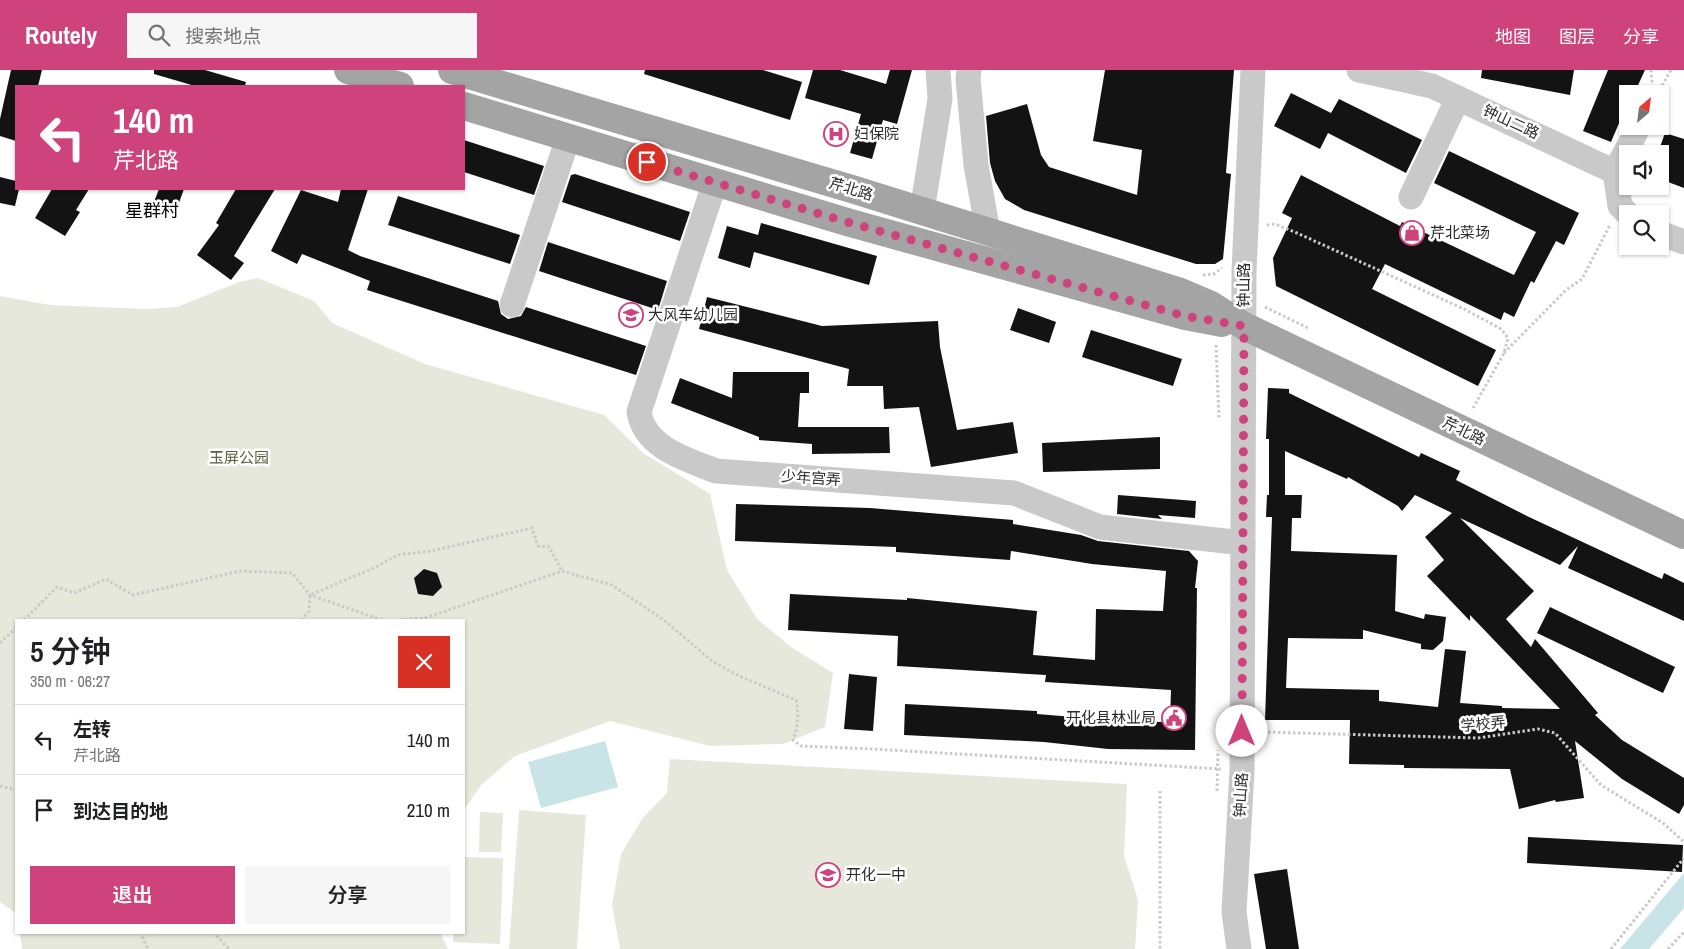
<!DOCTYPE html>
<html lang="zh">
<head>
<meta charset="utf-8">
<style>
  body { margin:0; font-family:"Archivo Narrow","Noto Sans SC",sans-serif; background:#f6f6f6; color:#202124; height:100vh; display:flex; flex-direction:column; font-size:19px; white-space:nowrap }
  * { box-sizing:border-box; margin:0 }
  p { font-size:16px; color:#757577 }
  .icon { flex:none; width:28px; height:28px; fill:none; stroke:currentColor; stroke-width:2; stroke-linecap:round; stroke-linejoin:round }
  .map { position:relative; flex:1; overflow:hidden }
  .details { position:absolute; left:15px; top:549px; width:450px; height:315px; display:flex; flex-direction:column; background:#fff; border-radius:0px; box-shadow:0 1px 4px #0004 }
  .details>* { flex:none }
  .guide { position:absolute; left:15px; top:15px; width:450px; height:105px; border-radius:0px; box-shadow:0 1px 4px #0004; background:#ce437c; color:#fff; overflow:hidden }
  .needle { width:32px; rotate:28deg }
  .tools { position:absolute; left:1619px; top:15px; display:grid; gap:10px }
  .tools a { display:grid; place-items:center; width:50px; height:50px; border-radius:0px; background:#fff; box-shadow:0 1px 4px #0004; font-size:25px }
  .pin { position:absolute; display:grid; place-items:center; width:42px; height:42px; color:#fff; margin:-21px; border:2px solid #fff; border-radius:50%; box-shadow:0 1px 5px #0007 }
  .me { position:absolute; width:55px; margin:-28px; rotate:0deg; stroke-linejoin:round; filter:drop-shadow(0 0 4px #0008) }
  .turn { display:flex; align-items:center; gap:18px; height:105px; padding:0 15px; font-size:22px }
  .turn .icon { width:65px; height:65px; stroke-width:2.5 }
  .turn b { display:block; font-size:35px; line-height:42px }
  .round { display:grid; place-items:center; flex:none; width:52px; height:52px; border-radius:0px; background:#f6f6f6 }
  .head { display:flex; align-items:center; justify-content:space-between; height:85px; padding:0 15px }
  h1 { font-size:30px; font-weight:600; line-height:38px }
  .primary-button { display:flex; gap:10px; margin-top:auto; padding:10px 15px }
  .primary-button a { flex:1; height:58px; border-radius:0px; background:#ce437c; color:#fff; font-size:20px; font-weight:600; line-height:58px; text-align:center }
  .primary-button a+a { background:#f6f6f6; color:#202124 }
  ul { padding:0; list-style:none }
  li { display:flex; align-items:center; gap:15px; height:70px; padding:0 15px; border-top:1px solid #e0e0e0 }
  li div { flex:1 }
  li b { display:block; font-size:19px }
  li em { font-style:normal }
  header { display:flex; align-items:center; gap:30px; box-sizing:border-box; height:70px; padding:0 25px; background:#ce437c; color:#fff }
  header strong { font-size:24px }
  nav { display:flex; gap:28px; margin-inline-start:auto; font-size:18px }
  .search { width:350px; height:45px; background:#f6f6f6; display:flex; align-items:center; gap:12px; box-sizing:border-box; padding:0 18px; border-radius:0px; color:#757577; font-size:19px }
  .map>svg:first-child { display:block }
  .green { fill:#e6e8db }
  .water { fill:#c9e4e6 }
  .building { fill:#131313; fill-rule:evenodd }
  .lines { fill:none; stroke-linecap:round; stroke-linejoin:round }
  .path { stroke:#c9c9c9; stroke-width:3; stroke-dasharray:2.5 2.5; stroke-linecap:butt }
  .minor { stroke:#c9c9c9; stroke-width:25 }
  .major { stroke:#a4a4a4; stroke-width:28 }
  .route { stroke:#ce437c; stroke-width:9; stroke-dasharray:0 16.2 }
  .labels { text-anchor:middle; stroke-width:5; stroke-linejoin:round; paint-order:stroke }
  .street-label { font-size:15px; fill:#2c2c2c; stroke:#fff }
  .poi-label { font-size:15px; fill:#2c2c2c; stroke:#fff; text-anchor:start }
  .park-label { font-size:15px; fill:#5b6240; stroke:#fff }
  .quarter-label { font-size:18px; fill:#000; stroke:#fff }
</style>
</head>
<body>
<header>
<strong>Routely</strong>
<div class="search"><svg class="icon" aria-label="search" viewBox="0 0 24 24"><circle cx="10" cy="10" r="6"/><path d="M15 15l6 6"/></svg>搜索地点</div>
<nav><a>地图</a><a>图层</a><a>分享</a></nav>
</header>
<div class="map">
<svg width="1684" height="879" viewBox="0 0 1684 879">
  <rect width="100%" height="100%" fill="#fff"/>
  <g class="green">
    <polygon points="258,208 314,231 332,253 425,294 604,345 643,383 710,424 727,500 757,549 791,577 833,603 825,657 783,674 710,676 610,651 515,686 481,715 464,740 464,550 16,550 16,843 0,832 0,226 50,235 145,239 177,237 239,212"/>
    <polygon points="670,689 1127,714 1124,786 1138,830 1135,879 620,879 612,835 621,784 642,749 667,723"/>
    <polygon points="519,740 586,745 577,879 509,879"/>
    <polygon points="480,742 503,743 501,782 479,782"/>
    <polygon points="464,787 503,788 500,874 453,872 453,863 464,862"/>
    <polygon points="440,862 448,879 22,879 20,863"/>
  </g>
  <g class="water">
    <polygon points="605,671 618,717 541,738 528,692"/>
    <polygon points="1684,803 1684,838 1649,879 1620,879"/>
  </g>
  <g class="building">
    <polygon points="11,0 42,0 38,16 16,16 16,71 0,66 0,49"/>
    <polygon points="154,0 205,0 246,12 245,16 195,16 154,4"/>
    <polygon points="645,0 763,0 802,12 790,50 644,4"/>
    <polygon points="813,0 840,0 886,14 890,0 912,0 897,54 883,50 872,89 850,83 861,44 805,28"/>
    <polygon points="1105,0 1234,0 1226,103 1231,104 1223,189 1215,194 1196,194 1024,140 1005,129 995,111 990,93 986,46 1027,34 1041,85 1049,97 1137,125 1142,80 1093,71"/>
    <polygon points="1482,0 1574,0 1570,25 1481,8"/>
    <polygon points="1608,0 1645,0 1634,24 1628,24 1628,32 1611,72 1583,61"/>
    <polygon points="1291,23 1331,43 1339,29 1422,70 1406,103 1328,63 1320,79 1274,56"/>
    <polygon points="1665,63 1684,69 1684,118 1660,109 1660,77"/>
    <polygon points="464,70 544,96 534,125 464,102"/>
    <polygon points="1449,81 1579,143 1564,175 1556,171 1534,213 1531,211 1514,247 1504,242 1501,250 1385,194 1372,219 1496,280 1478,316 1276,216 1273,188 1292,148 1282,143 1301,105 1400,156 1402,152 1514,205 1536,162 1434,113"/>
    <polygon points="575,104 690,142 680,171 562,132 571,105"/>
    <polygon points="0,107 16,111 16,119 19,119 15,136 0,133"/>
    <polygon points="52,119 89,119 76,140 80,142 65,166 35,148"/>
    <polygon points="159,119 184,119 176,141 154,132"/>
    <polygon points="236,119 275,119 234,186 244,193 231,210 197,185 219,155 216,153"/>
    <polygon points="341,119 368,119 348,180 360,186 498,231 501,244 508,249 521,246 526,237 646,276 636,305 367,220 370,211 302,184 297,194 271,181 301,120 338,132"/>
    <polygon points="398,126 520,165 510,194 388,155"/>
    <polygon points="761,153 877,186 869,215 754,182 750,198 718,188 727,156 758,165"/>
    <polygon points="548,172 667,211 658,240 539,201"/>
    <polygon points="707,227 822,256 938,251 940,277 957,360 1013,352 1018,383 931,397 919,337 884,339 883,316 847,316 849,299 699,259"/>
    <polygon points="1018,238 1056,252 1049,273 1010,260"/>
    <polygon points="1091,260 1182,289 1173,316 1082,287"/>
    <polygon points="733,302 809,302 809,323 800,323 798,357 889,357 890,383 812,384 812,374 759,370 759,367 671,333 680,308 732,328"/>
    <path d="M1268 318 1289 319V323L1419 387 1421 383 1460 401 1456 410 1529 447 1662 509 1664 503 1684 513V551L1568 498 1578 476 1560 495 1460 448 1534 521 1506 549 1531 577 1535 569 1598 643 1595 645 1622 670 1684 708V735L1679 744 1622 709 1575 671 1584 728 1556 732 1555 730 1519 739 1510 699 1404 698V695L1349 694 1350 650H1265L1272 447H1266L1267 425H1269V369H1266ZM1285 381 1347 409 1348 407 1398 436 1402 441 1415 425 1452 443 1425 467 1444 490 1427 506 1470 551V545L1560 639 1502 638V636L1460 633 1466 581 1445 579 1438 637 1379 631V620L1286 618 1288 568 1363 569V560L1421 574V579L1433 580 1443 571 1446 547 1425 544 1424 549 1395 541 1397 485 1291 481 1292 448H1301L1302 425H1285Z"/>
    <polygon points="1160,367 1160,399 1043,402 1042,373"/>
    <polygon points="1118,425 1196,431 1195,448 1158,445 1162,449 1117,444"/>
    <polygon points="736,434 870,438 1013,450 1013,454 1081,465 1098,471 1189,481 1198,491 1195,518 1197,518 1195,680 1108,679 1044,672 904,665 905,634 1037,641 1037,644 1086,648 1086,651 1170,652 1171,620 1045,612 1046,605 897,596 898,566 788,560 790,524 907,530 907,528 1037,541 1033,585 1095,590 1096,539 1163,541 1166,501 1092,494 1011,481 1010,490 896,482 896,477 735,471"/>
    <polygon points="424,499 437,503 442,517 433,526 418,524 414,508"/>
    <polygon points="1550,537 1675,597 1663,623 1537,563"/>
    <polygon points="849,604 877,607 873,661 844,659"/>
    <polygon points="1528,767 1683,775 1682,802 1527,793"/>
    <polygon points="1287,799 1299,879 1266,879 1254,804"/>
  </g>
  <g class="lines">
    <g class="path">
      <polyline points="1651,0 1653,24"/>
      <polyline points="1657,24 1671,0"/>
      <polyline points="1267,155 1275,154 1297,163 1464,239 1501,259 1508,268 1504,283 1472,340"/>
      <polyline points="1203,205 1214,204 1222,198"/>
      <polyline points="1265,237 1308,258"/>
      <polyline points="1216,275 1219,349"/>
      <polyline points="1504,283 1566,220 1582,209 1610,155"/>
      <polyline points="24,550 57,517 74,523 106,509 133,525 240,501 292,503 310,525 382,550"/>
      <polyline points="301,550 309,541 310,525 376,497 397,485 431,481 532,458 538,476 549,477 562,501"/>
      <path d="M400 550 425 548 562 501 612 515 665 551 712 591 739 606 796 630C799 644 798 656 793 670L801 676 872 679 1221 699"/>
      <polyline points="0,573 16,558"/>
      <polyline points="1263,662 1478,668 1538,659 1555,663 1601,715 1663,753 1684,772"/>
      <polyline points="0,716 16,720"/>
      <polyline points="1160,721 1160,879"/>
      <polyline points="1217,721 1218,680"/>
      <polyline points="140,862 148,879"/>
      <polyline points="213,862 229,879"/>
      <polyline points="1611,879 1684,788"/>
      <polyline points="1668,879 1684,862"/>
    </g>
    <g class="minor">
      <polyline points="969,0 968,9 976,95 988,162"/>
      <polyline points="1359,0 1432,16 1615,102"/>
      <polyline points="1615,102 1639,56"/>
      <polyline points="1615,102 1620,136 1628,144"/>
      <path d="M715 112 639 342C645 378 686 389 716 401L1014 423 1100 457 1243 473"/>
      <polyline points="1411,127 1458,28"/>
      <polyline points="922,141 940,29 938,0"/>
      <polyline points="1660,163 1684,172"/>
      <polyline points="512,235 568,68"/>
      <polyline points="1239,879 1234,842 1242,701 1244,201 1253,0"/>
    </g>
    <g class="major">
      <polyline points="348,0 400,16"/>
      <polyline points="452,0 855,120 1178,221 1211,235 1244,256 1684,465"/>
      <polyline points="464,36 847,152 1185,246 1222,253"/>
    </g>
  </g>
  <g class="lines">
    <polyline class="route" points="647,92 847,152 1185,246 1244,256 1242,661"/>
  </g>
  <defs>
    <symbol id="hospital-ring" viewBox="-11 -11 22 22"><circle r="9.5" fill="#fff" stroke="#ce437c" stroke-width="1.5"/><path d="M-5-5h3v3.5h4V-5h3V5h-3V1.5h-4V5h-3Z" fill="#ce437c"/></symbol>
    <symbol id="shop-ring" viewBox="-11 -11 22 22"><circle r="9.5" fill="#fff" stroke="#ce437c" stroke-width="1.5"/><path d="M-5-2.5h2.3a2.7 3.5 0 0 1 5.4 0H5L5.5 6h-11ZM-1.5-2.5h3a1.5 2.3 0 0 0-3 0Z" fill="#ce437c"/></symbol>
    <symbol id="school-ring" viewBox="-11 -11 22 22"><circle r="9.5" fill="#fff" stroke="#ce437c" stroke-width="1.5"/><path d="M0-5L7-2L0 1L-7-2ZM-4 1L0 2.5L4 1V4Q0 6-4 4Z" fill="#ce437c"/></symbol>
    <symbol id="civic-ring" viewBox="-11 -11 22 22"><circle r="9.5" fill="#fff" stroke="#ce437c" stroke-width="1.5"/><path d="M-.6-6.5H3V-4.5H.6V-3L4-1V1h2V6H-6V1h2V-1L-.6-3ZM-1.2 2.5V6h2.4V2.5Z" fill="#ce437c"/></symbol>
  </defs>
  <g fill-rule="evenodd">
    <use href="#hospital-ring" x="822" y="50" width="28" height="28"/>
    <use href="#shop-ring" x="1398" y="149" width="28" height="28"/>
    <use href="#school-ring" x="617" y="231" width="28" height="28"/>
    <use href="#civic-ring" x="1160" y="634" width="28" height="28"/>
    <use href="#school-ring" x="814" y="791" width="28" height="28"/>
  </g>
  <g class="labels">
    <g class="street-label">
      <text transform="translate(1511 52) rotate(25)" y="5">钟山二路</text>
      <text transform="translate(851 119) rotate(17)" y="5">芹北路</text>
      <text transform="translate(1244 215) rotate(-90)" y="5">钟山路</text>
      <text transform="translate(1464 361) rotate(26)" y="5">芹北路</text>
      <text transform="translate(811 408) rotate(4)" y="5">少年宫弄</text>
      <text transform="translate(1483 654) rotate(-5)" y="5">学校弄</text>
      <text transform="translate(1241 725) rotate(-87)" y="5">钟山路</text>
    </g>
    <g class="poi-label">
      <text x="854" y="69">妇保院</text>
      <text x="1430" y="168">芹北菜场</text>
      <text x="648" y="250">大风车幼儿园</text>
      <text x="1156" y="653" text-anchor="end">开化县林业局</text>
      <text x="846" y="810">开化一中</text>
    </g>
    <g class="park-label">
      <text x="239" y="393">玉屏公园</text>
    </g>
    <g class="quarter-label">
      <text x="152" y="147">星群村</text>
    </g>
  </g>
</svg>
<div class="tools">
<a><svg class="needle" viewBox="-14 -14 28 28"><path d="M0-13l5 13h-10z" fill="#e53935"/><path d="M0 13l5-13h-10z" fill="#757577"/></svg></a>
<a><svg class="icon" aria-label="sound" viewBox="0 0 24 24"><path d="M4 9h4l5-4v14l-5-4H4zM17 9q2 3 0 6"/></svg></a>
<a><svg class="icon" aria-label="search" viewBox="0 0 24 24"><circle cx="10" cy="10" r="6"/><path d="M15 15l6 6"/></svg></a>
</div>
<div class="pin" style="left:647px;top:92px;background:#d93025"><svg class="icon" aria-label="arrive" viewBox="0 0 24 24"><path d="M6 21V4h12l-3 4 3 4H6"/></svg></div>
<svg class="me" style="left:1242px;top:661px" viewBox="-20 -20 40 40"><circle r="19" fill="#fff"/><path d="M0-13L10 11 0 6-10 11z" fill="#ce437c"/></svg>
<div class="guide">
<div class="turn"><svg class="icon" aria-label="left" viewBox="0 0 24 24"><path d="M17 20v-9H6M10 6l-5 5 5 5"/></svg><div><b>140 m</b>芹北路</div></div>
</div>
<section class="details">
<div class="head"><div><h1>5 分钟</h1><p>350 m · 06:27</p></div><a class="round" style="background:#d93025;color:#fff"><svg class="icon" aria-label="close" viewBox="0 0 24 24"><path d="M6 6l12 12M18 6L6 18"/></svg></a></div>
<ul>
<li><svg class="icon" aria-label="left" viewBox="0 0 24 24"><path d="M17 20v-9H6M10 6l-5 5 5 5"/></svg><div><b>左转</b><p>芹北路</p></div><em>140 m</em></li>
<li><svg class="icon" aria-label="arrive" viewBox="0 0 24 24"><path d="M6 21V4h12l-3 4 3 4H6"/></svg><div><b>到达目的地</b></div><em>210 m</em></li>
</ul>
<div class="primary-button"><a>退出</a><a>分享</a></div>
</section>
</div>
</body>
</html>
